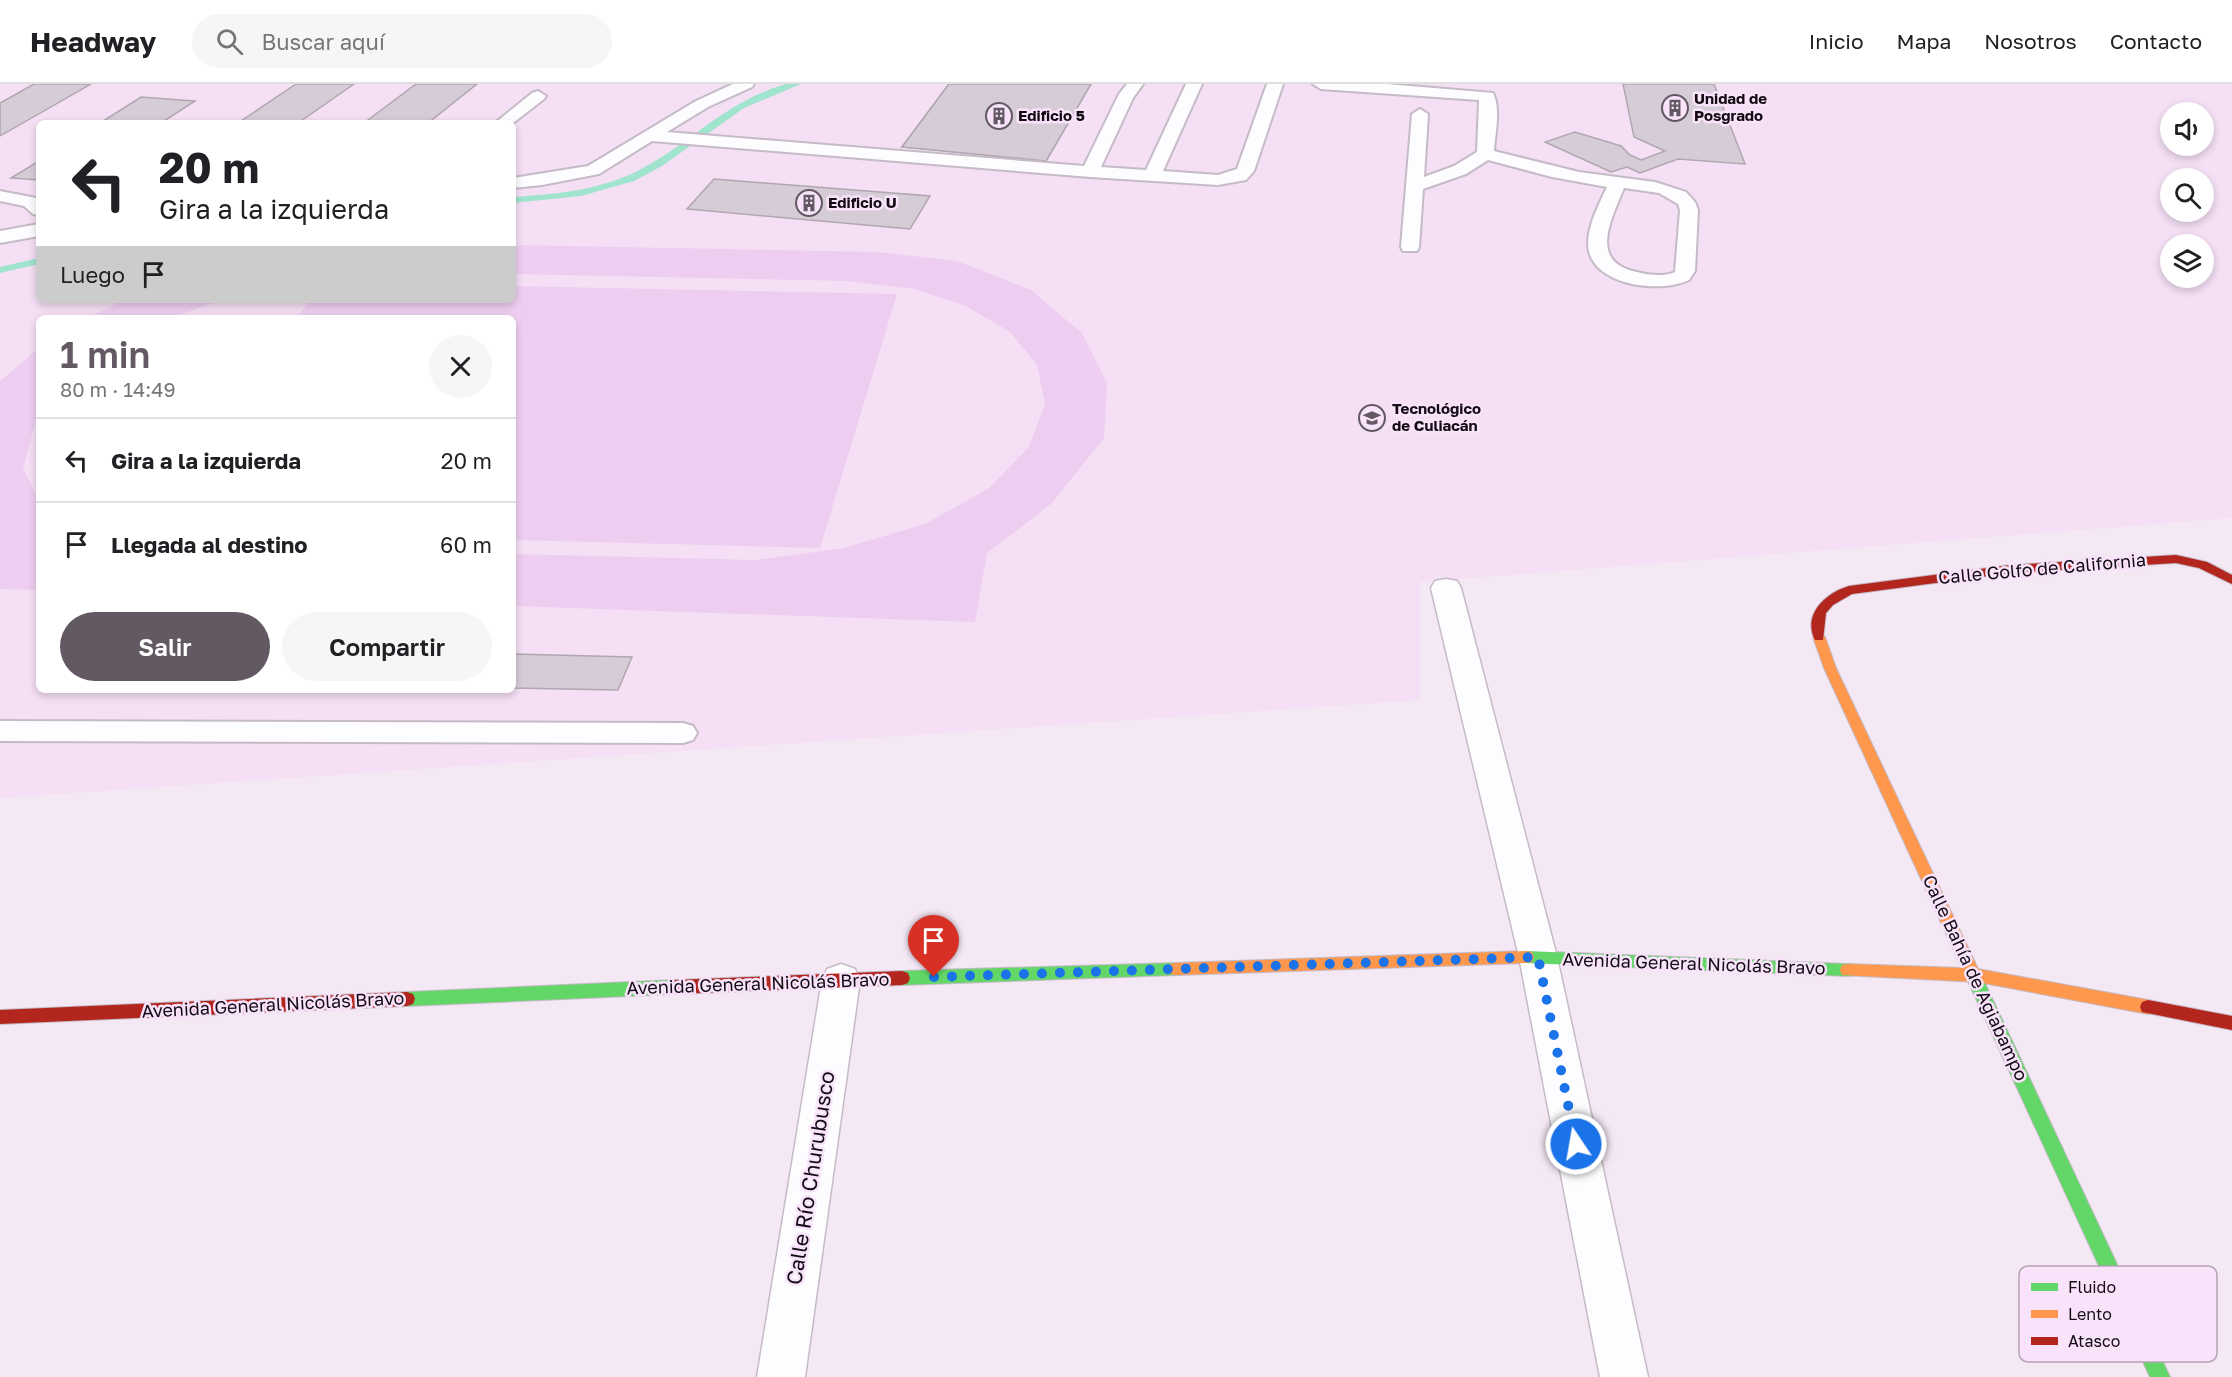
<!DOCTYPE html>
<html lang="es">
<head>
<meta charset="utf-8">
<style>
  body { margin:0; font-family:"Golos Text",sans-serif; background:#f6f6f6; color:#202124; height:100vh; display:flex; flex-direction:column; font-size:22px; white-space:nowrap }
  * { box-sizing:border-box; margin:0 }
  p { font-size:20px; color:#757577 }
  .icon { flex:none; width:33px; height:33px; fill:none; stroke:currentColor; stroke-width:2; stroke-linecap:round; stroke-linejoin:round }
  .map { position:relative; flex:1; overflow:hidden }
  .details { position:absolute; left:36px; top:231px; width:480px; height:378px; display:flex; flex-direction:column; background:#fff; border-radius:9px; box-shadow:0 3px 9px #0003 }
  .details>* { flex:none }
  .hud { position:absolute; left:36px; top:36px; width:480px; height:183px; border-radius:9px; box-shadow:0 3px 9px #0003; background:#fff; color:#202124; overflow:hidden }
  .controls { position:absolute; left:2160px; top:18px; display:grid; gap:12px }
  .controls a { display:grid; place-items:center; width:54px; height:54px; border-radius:50%; background:#fff; box-shadow:0 3px 9px #0003; font-size:30px }
  .pin { position:absolute; display:grid; place-items:center; width:51px; height:51px; color:#fff; margin:-62px -26px; border-radius:50% 50% 50% 0; rotate:-45deg; box-shadow:0 0 6px #0007 }
  .pin .icon { rotate:45deg }
  .me { position:absolute; width:66px; margin:-33px; rotate:348deg; stroke-linejoin:round; filter:drop-shadow(0 0 4px #0008) }
  .turn { display:flex; align-items:center; gap:21px; height:126px; padding:0 24px; font-size:27px }
  .turn .icon { width:78px; height:78px; stroke-width:2.5 }
  .turn b { display:block; font-size:42px; line-height:51px }
  .then { display:flex; align-items:center; height:57px; padding:0 24px; background:#0003; gap:12px; font-size:22px }
  .round { display:grid; place-items:center; flex:none; width:63px; height:63px; border-radius:32px; background:#f6f6f6 }
  .overview { display:flex; align-items:center; justify-content:space-between; height:102px; padding:0 24px }
  h1 { font-size:36px; font-weight:600; line-height:45px; color:#625963 }
  .button { display:flex; gap:12px; margin-top:auto; padding:12px 24px }
  .button a { flex:1; height:69px; border-radius:36px; background:#625963; color:#fff; font-size:24px; font-weight:600; line-height:69px; text-align:center }
  .button a+a { background:#f6f6f6; color:#202124 }
  ul { padding:0; list-style:none }
  li { display:flex; align-items:center; gap:18px; height:84px; padding:0 24px; border-top:2px solid #e0e0e0 }
  li div { flex:1 }
  li b { display:block; font-size:22px }
  li em { font-style:normal }
  header { display:flex; align-items:center; gap:36px; box-sizing:border-box; height:84px; padding:0 30px; background:#fff; border-bottom:2px solid #e0e0e0 }
  header strong { font-size:28px }
  nav { display:flex; gap:33px; margin-inline-start:auto; font-size:21px }
  .search { width:420px; height:54px; background:#f6f6f6; display:flex; align-items:center; gap:15px; box-sizing:border-box; padding:0 21px; border-radius:33px; color:#757577; font-size:22px }
  .map>svg:first-child { display:block }
  .built { fill:#f4dff5; fill-rule:evenodd }
  .green { fill:#eecef0 }
  .lines { fill:none; stroke-linecap:round; stroke-linejoin:round }
  .stream { fill:#a1e4ce; fill-rule:evenodd }
  .building { fill:#d6ccd7; stroke:#b0a7b0; stroke-width:1.5 }
  .lane-casing { stroke:#c5bbc6; stroke-width:4 }
  .street-casing { stroke:#c5bbc6; stroke-width:3 }
  .fast-casing { stroke:#c5bbc6; stroke-width:2 }
  .slow-casing { stroke:#c5bbc6; stroke-width:2 }
  .jam-casing { stroke:#c5bbc6; stroke-width:2 }
  .lane { fill:#fdfcfe; fill-rule:evenodd }
  .street { fill:#fdfcfe; fill-rule:evenodd }
  .fast { fill:#63d668; fill-rule:evenodd }
  .slow { fill:#ff974d; fill-rule:evenodd }
  .jam { fill:#b3261e; fill-rule:evenodd }
  .route { stroke:#1a73e8; stroke-width:10; stroke-dasharray:0 18 }
  .labels { text-anchor:middle; stroke-width:5; stroke-linejoin:round; paint-order:stroke }
  .far-poi-label { font-size:15px; font-weight:bold; fill:#140c14; stroke:#f9e3fa; text-anchor:start }
  .street-label { font-size:18px; fill:#140c14; stroke:#f9e3fa }
  .near-street-label { font-size:21px; fill:#140c14; stroke:#f9e3fa }
  .key { fill:#f9e3fa; stroke:#b4a2b5; stroke-width:1.5 }
  .key-label { font-size:16px; fill:#140c14 }
</style>
</head>
<body>
<header>
<strong>Headway</strong>
<div class="search"><svg class="icon" aria-label="search" viewBox="0 0 24 24"><circle cx="10" cy="10" r="6"/><path d="M15 15l6 6"/></svg>Buscar aquí</div>
<nav><a>Inicio</a><a>Mapa</a><a>Nosotros</a><a>Contacto</a></nav>
</header>
<div class="map">
<svg width="2232" height="1293" viewBox="0 0 2232 1293">
  <rect width="100%" height="100%" fill="#f4e8f5"/>
  <path class="built" d="M0 0H2232V434L1420 498V616L0 714ZM2170 28H2204V62H2170ZM39 39H513V216H39ZM2170 94H2204V128H2170ZM2170 160H2204V194H2170ZM39 234H513V606H39Z"/>
  <g class="green">
    <polygon points="513,161 877,168 957,177 1031,206 1082,249 1107,299 1104,354 1051,420 987,469 975,538 513,522 513,470 756,476 844,464 925,440 988,405 1029,363 1045,320 1037,281 1010,248 966,222 914,205 846,197 513,190"/>
    <polygon points="513,202 897,210 820,464 513,456 513,234 296,234 311,216 513,216"/>
    <polygon points="124,216 222,216 171,234 87,234"/>
    <polygon points="39,264 39,334 35,340 23,384 39,417 39,506 0,505 0,297"/>
  </g>
  <g class="lines">
    <g class="stream">
      <path d="M786 0H801L744 24 662 82 634 97 581 112 513 119V113C558 110 603 106 643 84 695 56 725 18 786 0Z"/>
      <polygon points="39,174 39,180 0,189 0,183"/>
    </g>
  </g>
  <g class="building">
    <polygon points="34,0 91,0 0,52 0,19"/>
    <polygon points="296,0 354,0 298,39 238,39"/>
    <polygon points="416,0 477,0 428,39 364,39"/>
    <polygon points="949,0 1091,0 1046,77 902,63"/>
    <polygon points="949,0 1091,0 1046,77 902,63"/>
    <polygon points="1623,0 1714,0 1745,80 1678,75 1640,89 1627,83 1611,88 1545,58 1575,48 1621,62 1630,71 1641,76 1665,67 1634,53"/>
    <polygon points="141,13 195,17 161,39 100,39"/>
    <polygon points="39,77 39,96 11,94"/>
    <polygon points="714,95 930,112 910,145 687,125"/>
    <polygon points="513,570 632,573 618,606 513,604"/>
  </g>
  <g class="lines">
    <defs>
      <g id="lane">
        <polygon points="733,0 754,0 752,3 708,23 667,48 1084,82 1119,10 1127,0 1143,0 1133,14 1101,83 1146,86 1186,0 1202,0 1163,87 1218,91 1237,85 1267,0 1283,0 1254,87 1246,96 1218,101 1090,93 652,57 599,90 542,101 513,104 513,94 588,82 696,17"/>
        <path d="M1313 0H1387L1493 9C1501 24 1495 50 1494 67L1579 88 1655 98 1686 108 1695 118 1698 126 1695 187 1689 196C1660 210 1589 202 1588 160 1588 141 1599 120 1607 103L1552 93 1488 76 1466 90 1423 105 1419 163 1417 167H1403L1401 163 1412 30 1420 25 1428 30 1424 93 1454 82 1477 68 1479 16 1321 5ZM1624 104 1659 109 1678 120 1680 126 1675 188C1664 193 1649 191 1637 188 1588 178 1611 136 1624 104Z"/>
        <polygon points="538,7 546,12 544,15 513,39 495,39 532,9"/>
        <polygon points="0,107 36,114 39,116 39,131 33,130 24,122 0,117"/>
        <polygon points="39,140 39,152 0,159 0,147"/>
        <polygon points="0,637 683,639 693,642 697,649 693,656 683,659 0,657"/>
      </g>
      <g id="street">
        <polygon points="1446,495 1457,497 1461,504 1557,873 1648,1293 1600,1293 1519,873 1431,504 1435,497"/>
        <polygon points="841,880 855,885 860,896 805,1293 757,1293 822,896 827,885"/>
      </g>
      <g id="fast">
        <polygon points="1526,867 1848,880 1854,881 1856,886 1854,891 1848,892 1526,879 1520,878 1518,873 1520,868"/>
        <polygon points="1176,879 1182,880 1184,885 1182,890 1176,891 902,901 896,899 894,894 896,889 902,887"/>
        <polygon points="1974,886 1980,888 1982,893 2170,1293 2150,1293 1966,893 1968,888"/>
        <polygon points="675,896 681,898 683,903 681,908 675,910 407,922 401,920 399,915 401,910 407,908"/>
      </g>
      <g id="slow">
        <polygon points="1819,549 1825,553 1836,584 1978,885 2148,916 2154,918 2156,923 2154,928 2148,930 1978,898 1842,891 1840,886 1842,881 1848,880 1962,884 1824,584 1813,553"/>
        <polygon points="1526,867 1532,868 1534,873 1532,878 1526,879 1176,891 1170,890 1168,885 1170,880 1176,879"/>
      </g>
      <g id="jam">
        <path d="M2176 471 2207 478 2232 491V500L2199 484 2176 479 2011 489 1852 510 1833 521 1826 529 1823 556H1815C1802 530 1826 509 1849 502L2011 481Z"/>
        <polygon points="902,887 908,889 910,894 908,899 902,901 675,910 669,908 667,903 669,898 675,896"/>
        <polygon points="407,908 413,910 415,915 413,920 407,922 0,940 0,926"/>
        <polygon points="2148,916 2232,932 2232,946 2142,928 2140,923 2142,918"/>
      </g>
    </defs>
    <use href="#lane" class="lane-casing"/>
    <use href="#street" class="street-casing"/>
    <use href="#fast" class="fast-casing"/>
    <use href="#slow" class="slow-casing"/>
    <use href="#jam" class="jam-casing"/>
    <use href="#lane" class="lane"/>
    <use href="#street" class="street"/>
    <use href="#fast" class="fast"/>
    <use href="#slow" class="slow"/>
    <use href="#jam" class="jam"/>
  </g>
  <g class="lines">
    <polyline class="route" points="934,893 1538,873 1576,1060"/>
  </g>
  <defs>
    <symbol id="building-ring" viewBox="-11 -11 22 22"><circle r="9.5" fill="#f9e3fa" stroke="#625963" stroke-width="1.5"/><path d="M-4-6H4V6H1V3H-1V6H-4ZM-2.5-4.3h1.7v1.8h-1.7ZM.8-4.3h1.7v1.8H.8ZM-2.5-1h1.7V.8h-1.7ZM.8-1h1.7V.8H.8Z" fill="#625963"/></symbol>
    <symbol id="university-ring" viewBox="-11 -11 22 22"><circle r="9.5" fill="#f9e3fa" stroke="#625963" stroke-width="1.5"/><path d="M0-5L7-2L0 1L-7-2ZM-4 1L0 2.5L4 1V4Q0 6-4 4Z" fill="#625963"/></symbol>
  </defs>
  <g fill-rule="evenodd">
    <use href="#building-ring" x="1660" y="9" width="30" height="30"/>
    <use href="#building-ring" x="984" y="17" width="30" height="30"/>
    <use href="#building-ring" x="794" y="104" width="30" height="30"/>
    <use href="#university-ring" x="1357" y="319" width="30" height="30"/>
  </g>
  <g class="labels">
    <g class="far-poi-label">
      <text x="1694" y="20">Unidad de<tspan x="1694" dy="17">Posgrado</tspan></text>
      <text x="1018" y="37">Edificio 5</text>
      <text x="828" y="124">Edificio U</text>
      <text x="1392" y="330">Tecnológico<tspan x="1392" dy="17">de Culiacán</tspan></text>
    </g>
    <g class="street-label">
      <text transform="translate(2042 485) rotate(-5)" y="6">Calle Golfo de California</text>
      <text transform="translate(1694 880) rotate(2)" y="6">Avenida General Nicolás Bravo</text>
      <text transform="translate(1975 894) rotate(65)" y="6">Calle Bahía de Agiabampo</text>
      <text transform="translate(758 900) rotate(-2)" y="6">Avenida General Nicolás Bravo</text>
      <text transform="translate(273 921) rotate(-3)" y="6">Avenida General Nicolás Bravo</text>
    </g>
    <g class="near-street-label">
      <text transform="translate(811 1094) rotate(-81)" y="7">Calle Río Churubusco</text>
    </g>
  </g>
  <rect x="2019" y="1182" width="198" height="96" rx="9" class="key"/>
  <rect x="2031" y="1199" width="27" height="8" fill="#63d668"/>
  <rect x="2031" y="1226" width="27" height="8" fill="#ff974d"/>
  <rect x="2031" y="1253" width="27" height="8" fill="#b3261e"/>
  <g class="key-label">
    <text x="2068" y="1209">Fluido</text>
    <text x="2068" y="1236">Lento</text>
    <text x="2068" y="1263">Atasco</text>
  </g>
</svg>
<div class="controls">
<a><svg class="icon" aria-label="sound" viewBox="0 0 24 24"><path d="M4 9h4l5-4v14l-5-4H4zM17 9q2 3 0 6"/></svg></a>
<a><svg class="icon" aria-label="search" viewBox="0 0 24 24"><circle cx="10" cy="10" r="6"/><path d="M15 15l6 6"/></svg></a>
<a><svg class="icon" aria-label="layers" viewBox="0 0 24 24"><path d="M12 4l9 5-9 5-9-5zM3 14l9 5 9-5"/></svg></a>
</div>
<div class="pin" style="left:934px;top:893px;background:#d93025"><svg class="icon" aria-label="arrive" viewBox="0 0 24 24"><path d="M6 21V4h12l-3 4 3 4H6"/></svg></div>
<svg class="me" style="left:1576px;top:1060px" viewBox="-20 -20 40 40"><circle r="17" fill="#1a73e8" stroke="#fff" stroke-width="3"/><path d="M0-11L8 9 0 5-8 9z" fill="#fff"/></svg>
<div class="hud">
<div class="turn"><svg class="icon" aria-label="left" viewBox="0 0 24 24"><path d="M17 20v-9H6M10 6l-5 5 5 5"/></svg><div><b>20 m</b>Gira a la izquierda</div></div>
<div class="then">Luego<svg class="icon" aria-label="arrive" viewBox="0 0 24 24"><path d="M6 21V4h12l-3 4 3 4H6"/></svg></div>
</div>
<section class="details">
<div class="overview"><div><h1>1 min</h1><p>80 m · 14:49</p></div><a class="round"><svg class="icon" aria-label="close" viewBox="0 0 24 24"><path d="M6 6l12 12M18 6L6 18"/></svg></a></div>
<ul>
<li><svg class="icon" aria-label="left" viewBox="0 0 24 24"><path d="M17 20v-9H6M10 6l-5 5 5 5"/></svg><div><b>Gira a la izquierda</b></div><em>20 m</em></li>
<li><svg class="icon" aria-label="arrive" viewBox="0 0 24 24"><path d="M6 21V4h12l-3 4 3 4H6"/></svg><div><b>Llegada al destino</b></div><em>60 m</em></li>
</ul>
<div class="button"><a>Salir</a><a>Compartir</a></div>
</section>
</div>
</body>
</html>
